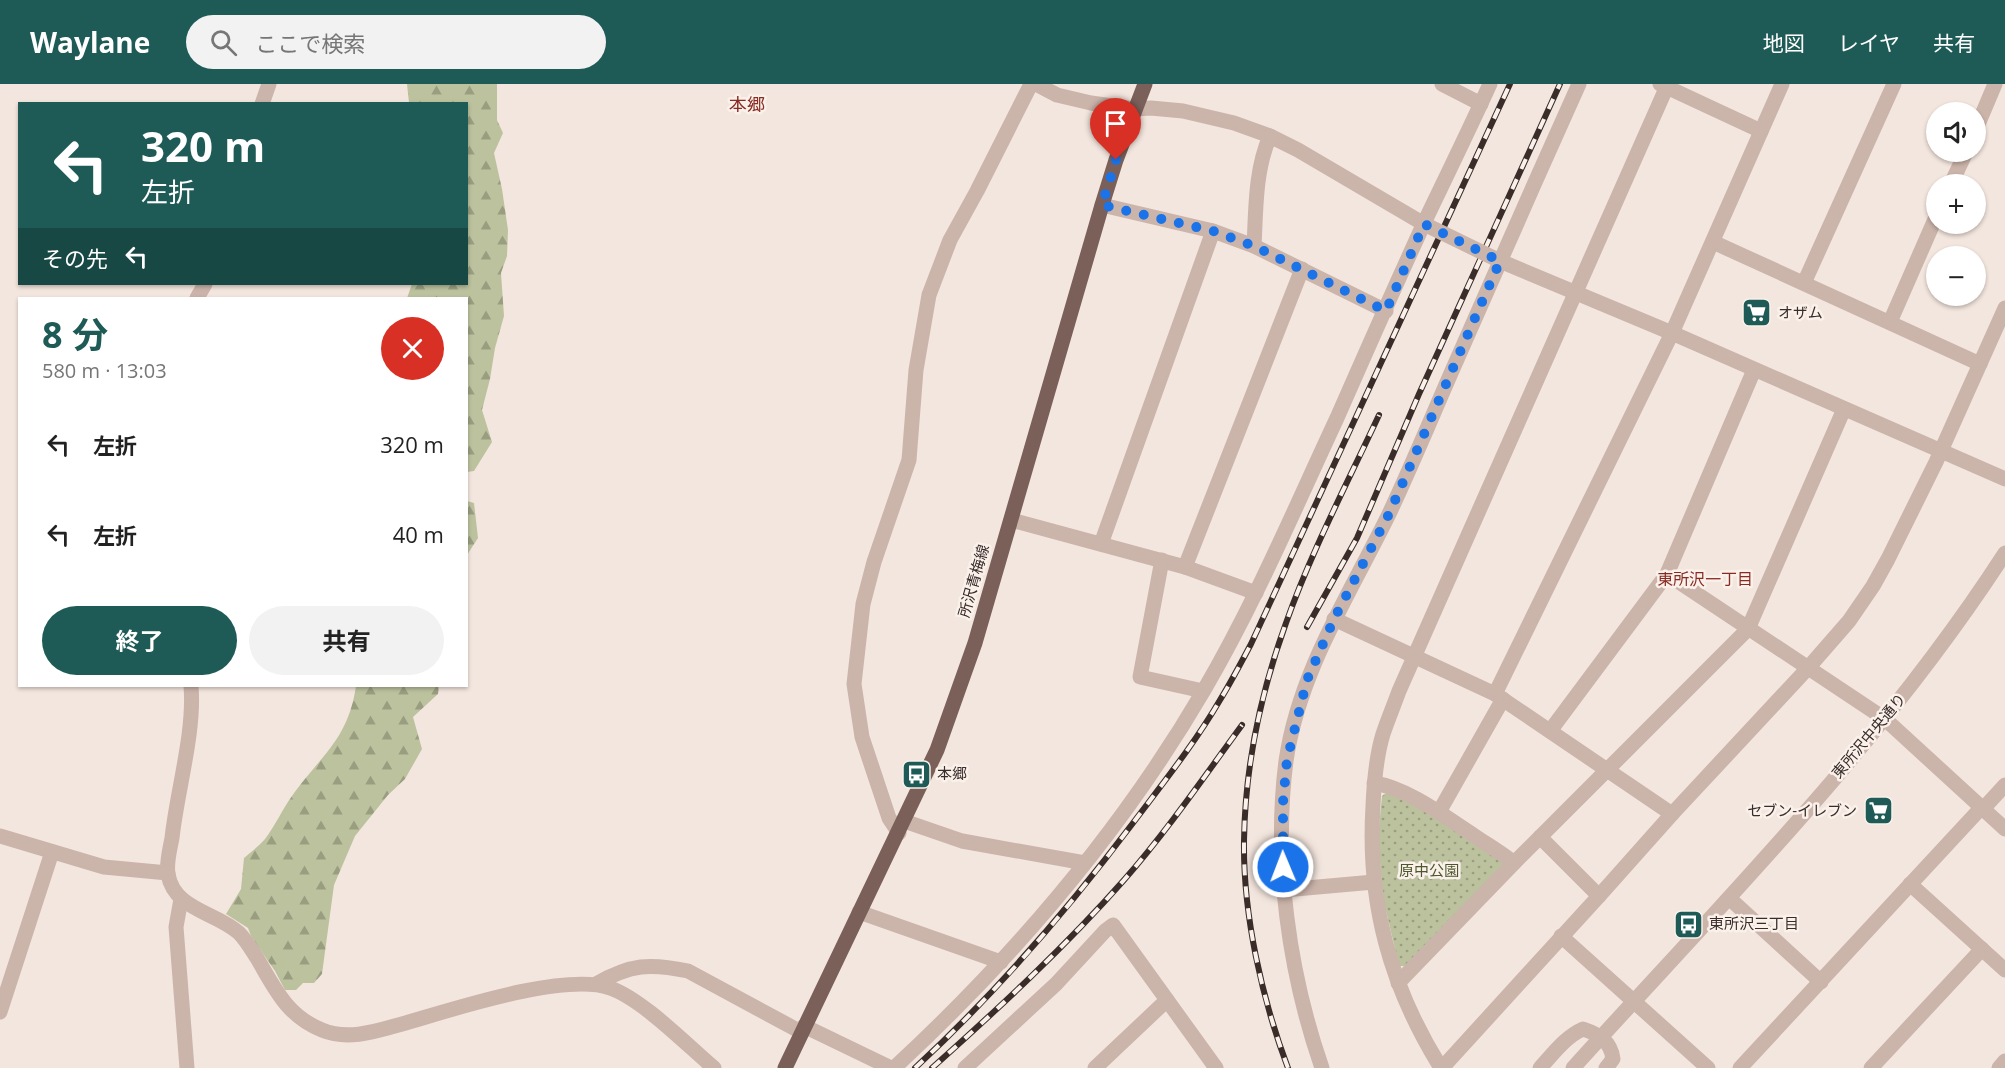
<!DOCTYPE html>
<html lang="ja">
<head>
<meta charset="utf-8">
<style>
  body { margin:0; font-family:"Open Sans","Noto Sans JP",sans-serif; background:#f2f2f2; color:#222; height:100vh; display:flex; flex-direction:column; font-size:22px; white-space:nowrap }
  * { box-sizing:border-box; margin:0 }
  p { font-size:20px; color:#767676 }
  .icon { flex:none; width:33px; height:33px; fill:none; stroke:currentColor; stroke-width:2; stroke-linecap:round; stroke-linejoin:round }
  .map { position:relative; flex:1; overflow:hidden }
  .side { position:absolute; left:18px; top:213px; width:450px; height:390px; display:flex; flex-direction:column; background:#fff; border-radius:0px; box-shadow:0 2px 4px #0004 }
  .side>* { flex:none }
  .guide { position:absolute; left:18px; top:18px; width:450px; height:183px; border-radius:0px; box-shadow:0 2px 4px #0004; background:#1e5b56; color:#fff; overflow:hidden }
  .fabs { position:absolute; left:1926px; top:18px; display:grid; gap:12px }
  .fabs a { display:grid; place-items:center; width:60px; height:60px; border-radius:50%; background:#fff; box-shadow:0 2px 4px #0004; font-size:30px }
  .pin { position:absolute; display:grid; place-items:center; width:51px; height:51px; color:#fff; margin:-62px -26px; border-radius:50% 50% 50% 0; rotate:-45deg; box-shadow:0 0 6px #0007 }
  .pin .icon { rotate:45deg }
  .me { position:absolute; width:66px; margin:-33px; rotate:359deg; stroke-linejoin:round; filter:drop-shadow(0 0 4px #0008) }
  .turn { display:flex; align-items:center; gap:21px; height:126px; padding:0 24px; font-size:27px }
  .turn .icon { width:78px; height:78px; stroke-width:2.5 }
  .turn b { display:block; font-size:42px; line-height:51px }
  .then { display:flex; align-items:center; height:57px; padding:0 24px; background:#0003; gap:12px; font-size:22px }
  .round { display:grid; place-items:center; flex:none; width:63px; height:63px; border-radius:32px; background:#f2f2f2 }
  .headline { display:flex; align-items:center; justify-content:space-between; height:102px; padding:0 24px }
  h1 { font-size:36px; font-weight:700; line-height:45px; color:#1e5b56 }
  .button { display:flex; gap:12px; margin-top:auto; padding:12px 24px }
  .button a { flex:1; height:69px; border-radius:36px; background:#1e5b56; color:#fff; font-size:24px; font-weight:700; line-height:69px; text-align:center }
  .button a+a { background:#f2f2f2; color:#222 }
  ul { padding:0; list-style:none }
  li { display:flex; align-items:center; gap:18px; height:90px; padding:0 24px }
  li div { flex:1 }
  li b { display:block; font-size:22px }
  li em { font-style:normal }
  header { display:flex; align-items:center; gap:36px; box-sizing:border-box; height:84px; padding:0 30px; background:#1e5b56; color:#fff }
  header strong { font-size:28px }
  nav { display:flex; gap:33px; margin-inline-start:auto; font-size:21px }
  .search { width:420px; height:54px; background:#f2f2f2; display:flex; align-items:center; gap:15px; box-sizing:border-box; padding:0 21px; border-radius:33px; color:#767676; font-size:22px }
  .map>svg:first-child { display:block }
  .grass { fill:url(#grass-dots) }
  .forest { fill:url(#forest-firs) }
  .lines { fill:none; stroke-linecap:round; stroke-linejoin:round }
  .minor { stroke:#cbb4aa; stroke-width:15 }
  .major { stroke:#7b605a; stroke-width:15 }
  .rail-casing { stroke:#392c29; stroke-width:6 }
  .rail { stroke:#faf1eb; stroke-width:4; stroke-dasharray:11; stroke-linecap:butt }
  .minor-bridge { stroke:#cbb4aa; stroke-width:15 }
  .route { stroke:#1a73e8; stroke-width:10; stroke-dasharray:0 18 }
  .labels { text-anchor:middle; stroke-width:5; stroke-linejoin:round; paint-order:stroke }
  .poi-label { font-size:15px; fill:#392c29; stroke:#faf1eb; text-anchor:start }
  .street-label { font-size:15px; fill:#392c29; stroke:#faf1eb }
  .park-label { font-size:15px; fill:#4e572d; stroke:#faf1eb }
  .neighbourhood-label { font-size:16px; fill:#882b22; stroke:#faf1eb }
  .quarter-label { font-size:18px; fill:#882b22; stroke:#faf1eb }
</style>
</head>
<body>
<header>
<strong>Waylane</strong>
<div class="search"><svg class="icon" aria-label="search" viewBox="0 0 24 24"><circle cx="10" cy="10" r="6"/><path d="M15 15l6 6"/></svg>ここで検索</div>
<nav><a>地図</a><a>レイヤ</a><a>共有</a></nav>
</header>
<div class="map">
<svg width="2005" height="984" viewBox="0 0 2005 984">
  <defs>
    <pattern id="grass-dots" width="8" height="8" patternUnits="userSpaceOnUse" patternTransform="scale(1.5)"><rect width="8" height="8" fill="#bcc29e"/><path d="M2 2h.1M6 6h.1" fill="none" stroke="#9a9e81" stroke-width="1.8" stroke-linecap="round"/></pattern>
    <pattern id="forest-firs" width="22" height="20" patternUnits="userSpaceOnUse" patternTransform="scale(1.5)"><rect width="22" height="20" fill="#bcc29e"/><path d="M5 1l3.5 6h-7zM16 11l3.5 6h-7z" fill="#9a9e81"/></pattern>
  </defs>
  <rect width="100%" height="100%" fill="#f3e6de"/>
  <polygon class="grass" points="1388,708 1436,732 1503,777 1504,784 1406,882 1399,882 1383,814 1378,754 1382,712"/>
  <g class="forest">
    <polygon points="407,0 497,0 497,36 503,49 494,69 502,105 508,146 507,172 501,189 504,232 495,264 490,295 482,326 492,358 474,387 467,388 466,214 407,214 412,200 466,200 466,20 409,19"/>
    <polygon points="467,417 474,419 478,454 467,471"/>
    <path d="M356 602H439L438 610 413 633 422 665 405 695 388 711 355 752 334 801 322 890 314 899H303L296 906H285L275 887 251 852 248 844 226 830 241 805 244 774C251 768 259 762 265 755 275 742 282 726 292 712 321 671 348 656 356 602Z"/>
  </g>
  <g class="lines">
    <g class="minor">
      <polyline points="1036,0 1057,11 1091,19 1134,25 1151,24 1183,27 1234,39 1270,52 1298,66 1424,140"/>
      <polyline points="1442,0 1481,20"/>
      <polyline points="1660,0 1761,47"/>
      <polyline points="262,20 269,0"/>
      <polyline points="1976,45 1995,0"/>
      <polyline points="1951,100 1966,68"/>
      <polyline points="1102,121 1213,147 1254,162 1386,227"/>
      <polyline points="1713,158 1980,280"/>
      <path d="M1254 162C1256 125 1255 86 1270 52"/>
      <polyline points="1500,177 1672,249 2005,395"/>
      <polyline points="1804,199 1894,0"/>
      <polyline points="197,214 205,200"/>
      <polyline points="1890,238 1936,133"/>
      <polyline points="1011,436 1185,483 1256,509"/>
      <polyline points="1101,460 1213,147"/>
      <polyline points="1162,476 1140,593 1203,607"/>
      <polyline points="1185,483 1302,185"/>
      <polyline points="1667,490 1885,635 2005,745"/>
      <polyline points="1334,535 1495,610 1672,730"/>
      <path d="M191 602C195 648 177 707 172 754 170 765 166 779 168 790 174 826 216 828 239 849 246 856 251 865 257 874 275 905 287 932 322 946 348 957 377 947 402 940 451 926 564 888 610 904 642 915 687 961 714 984"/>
      <polyline points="1495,610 1672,249 1782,0"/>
      <polyline points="1550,647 1667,490 1754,286"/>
      <path d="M1374 699C1407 704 1444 732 1472 750 1486 760 1501 768 1514 779"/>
      <polyline points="1983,725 2005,701"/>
      <polyline points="1439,728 1503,615"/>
      <polyline points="904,737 962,757 1085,779"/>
      <polyline points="899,749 889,734 862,653 854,600 863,520 874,478 909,376 916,286 929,211 950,156 977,107 1031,0"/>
      <polyline points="0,752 104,783 168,789"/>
      <polyline points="1540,753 1599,812"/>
      <polyline points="1910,800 2005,886"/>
      <polyline points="1284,806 1374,798"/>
      <polyline points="1729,814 1821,898"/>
      <polyline points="181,815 176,843 187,984"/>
      <polyline points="859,828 1001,878"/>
      <polyline points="1561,852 1708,984"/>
      <polyline points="1398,899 1514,779 1743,550 1751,538 1844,325"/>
      <path d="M596 900C631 880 650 879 688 887L801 948"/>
      <polyline points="0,928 52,768"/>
      <polyline points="804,942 891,984"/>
      <path d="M894 984C1014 873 1121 748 1204 606 1255 519 1294 426 1337 334 1366 268 1395 202 1425 137 1447 91 1469 46 1490 0"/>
      <polyline points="965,984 1056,900 1105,847 1113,841 1216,984"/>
      <polyline points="1095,984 1167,916"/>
      <path d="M1322 984C1289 889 1273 777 1286 677 1299 587 1350 510 1389 430 1412 381 1433 330 1455 280 1496 187 1537 93 1579 0"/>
      <path d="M1441 984C1390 902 1367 819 1373 722 1374 698 1376 673 1383 650 1388 635 1394 621 1399 607L1668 0"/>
      <polyline points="1442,984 1599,812 1672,730 1808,584 1849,537 1873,502 1888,475 1936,378 2005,224"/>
      <path d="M1540 984C1553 970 1565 953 1583 945 1598 950 1611 957 1613 975L1606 984"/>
      <path d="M1573 984C1723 818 1883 658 2005 469"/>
      <polyline points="1740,984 1981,724"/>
      <polyline points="1871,984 1982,865"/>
      <polyline points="1999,984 2005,977"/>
    </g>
    <polyline class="major" points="785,984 937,666 975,559 1102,121 1116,76 1145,0"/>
    <defs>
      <g id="rail">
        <polyline points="1307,543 1357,454 1419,310 1560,0"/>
        <path d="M915 984C997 908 1066 828 1133 739 1163 699 1195 659 1220 616 1231 598 1241 579 1251 560L1510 0"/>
        <path d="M932 984C999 924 1065 863 1124 796 1167 747 1204 693 1242 641"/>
        <path d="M1288 984C1262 915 1243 831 1244 757 1245 683 1261 608 1286 539 1311 468 1347 400 1379 331"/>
      </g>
    </defs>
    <use href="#rail" class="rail-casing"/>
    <use href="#rail" class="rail"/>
    <polyline class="minor-bridge" points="1424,140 1500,177"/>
  </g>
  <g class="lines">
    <polyline class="route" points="1116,76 1102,121 1213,147 1254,162 1386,227 1424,140 1500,177 1389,430 1334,535 1307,596 1287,676 1283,718 1283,783"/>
  </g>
  <defs>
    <symbol id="supermarket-square" viewBox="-11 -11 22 22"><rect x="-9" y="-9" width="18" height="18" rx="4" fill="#1e5b56" stroke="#faf1eb"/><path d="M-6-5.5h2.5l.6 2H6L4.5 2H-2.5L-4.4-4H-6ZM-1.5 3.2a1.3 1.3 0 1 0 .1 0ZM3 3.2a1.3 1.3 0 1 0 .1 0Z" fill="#fff"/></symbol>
    <symbol id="bus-square" viewBox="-11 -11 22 22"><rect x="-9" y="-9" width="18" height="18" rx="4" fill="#1e5b56" stroke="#faf1eb"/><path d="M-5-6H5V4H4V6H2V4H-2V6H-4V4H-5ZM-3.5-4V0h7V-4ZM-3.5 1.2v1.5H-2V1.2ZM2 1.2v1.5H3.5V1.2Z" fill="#fff"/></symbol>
  </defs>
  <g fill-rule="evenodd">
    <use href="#supermarket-square" x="1740" y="212" width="33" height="33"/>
    <use href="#bus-square" x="900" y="674" width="33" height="33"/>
    <use href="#supermarket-square" x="1862" y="710" width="33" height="33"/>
    <use href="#bus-square" x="1672" y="824" width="33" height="33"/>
  </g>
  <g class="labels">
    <g class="poi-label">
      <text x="1778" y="234">オザム</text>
      <text x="937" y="695">本郷</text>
      <text x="1857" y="732" text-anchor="end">セブン-イレブン</text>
      <text x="1709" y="845">東所沢三丁目</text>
    </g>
    <g class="street-label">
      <text transform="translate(974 497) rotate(-74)" y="5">所沢青梅線</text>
      <text transform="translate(1869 652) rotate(-50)" y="5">東所沢中央通り</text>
    </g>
    <g class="park-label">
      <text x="1429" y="792">原中公園</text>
    </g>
    <g class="neighbourhood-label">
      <text x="1705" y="501">東所沢一丁目</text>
    </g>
    <g class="quarter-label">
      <text x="747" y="27">本郷</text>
    </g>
  </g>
</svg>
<div class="fabs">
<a><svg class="icon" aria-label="sound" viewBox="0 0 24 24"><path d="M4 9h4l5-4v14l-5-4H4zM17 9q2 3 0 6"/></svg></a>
<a>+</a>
<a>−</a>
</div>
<div class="pin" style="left:1116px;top:76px;background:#d93025"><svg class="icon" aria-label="arrive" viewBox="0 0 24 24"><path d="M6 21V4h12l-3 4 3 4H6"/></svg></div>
<svg class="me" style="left:1283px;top:783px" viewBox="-20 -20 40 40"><circle r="17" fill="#1a73e8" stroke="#fff" stroke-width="3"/><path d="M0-11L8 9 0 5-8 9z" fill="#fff"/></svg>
<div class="guide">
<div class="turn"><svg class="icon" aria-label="left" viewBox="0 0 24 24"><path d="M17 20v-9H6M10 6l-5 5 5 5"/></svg><div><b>320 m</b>左折</div></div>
<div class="then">その先<svg class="icon" aria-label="left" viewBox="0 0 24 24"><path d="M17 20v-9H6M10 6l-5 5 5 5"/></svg></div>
</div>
<section class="side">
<div class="headline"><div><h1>8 分</h1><p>580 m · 13:03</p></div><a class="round" style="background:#d93025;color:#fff"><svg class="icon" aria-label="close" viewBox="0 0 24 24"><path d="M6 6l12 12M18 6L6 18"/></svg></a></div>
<ul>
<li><svg class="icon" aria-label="left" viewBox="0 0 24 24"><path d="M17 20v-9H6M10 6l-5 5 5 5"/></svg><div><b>左折</b></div><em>320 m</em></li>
<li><svg class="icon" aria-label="left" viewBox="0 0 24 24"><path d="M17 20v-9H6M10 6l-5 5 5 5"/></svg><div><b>左折</b></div><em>40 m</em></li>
</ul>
<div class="button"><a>終了</a><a>共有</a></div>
</section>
</div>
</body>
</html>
